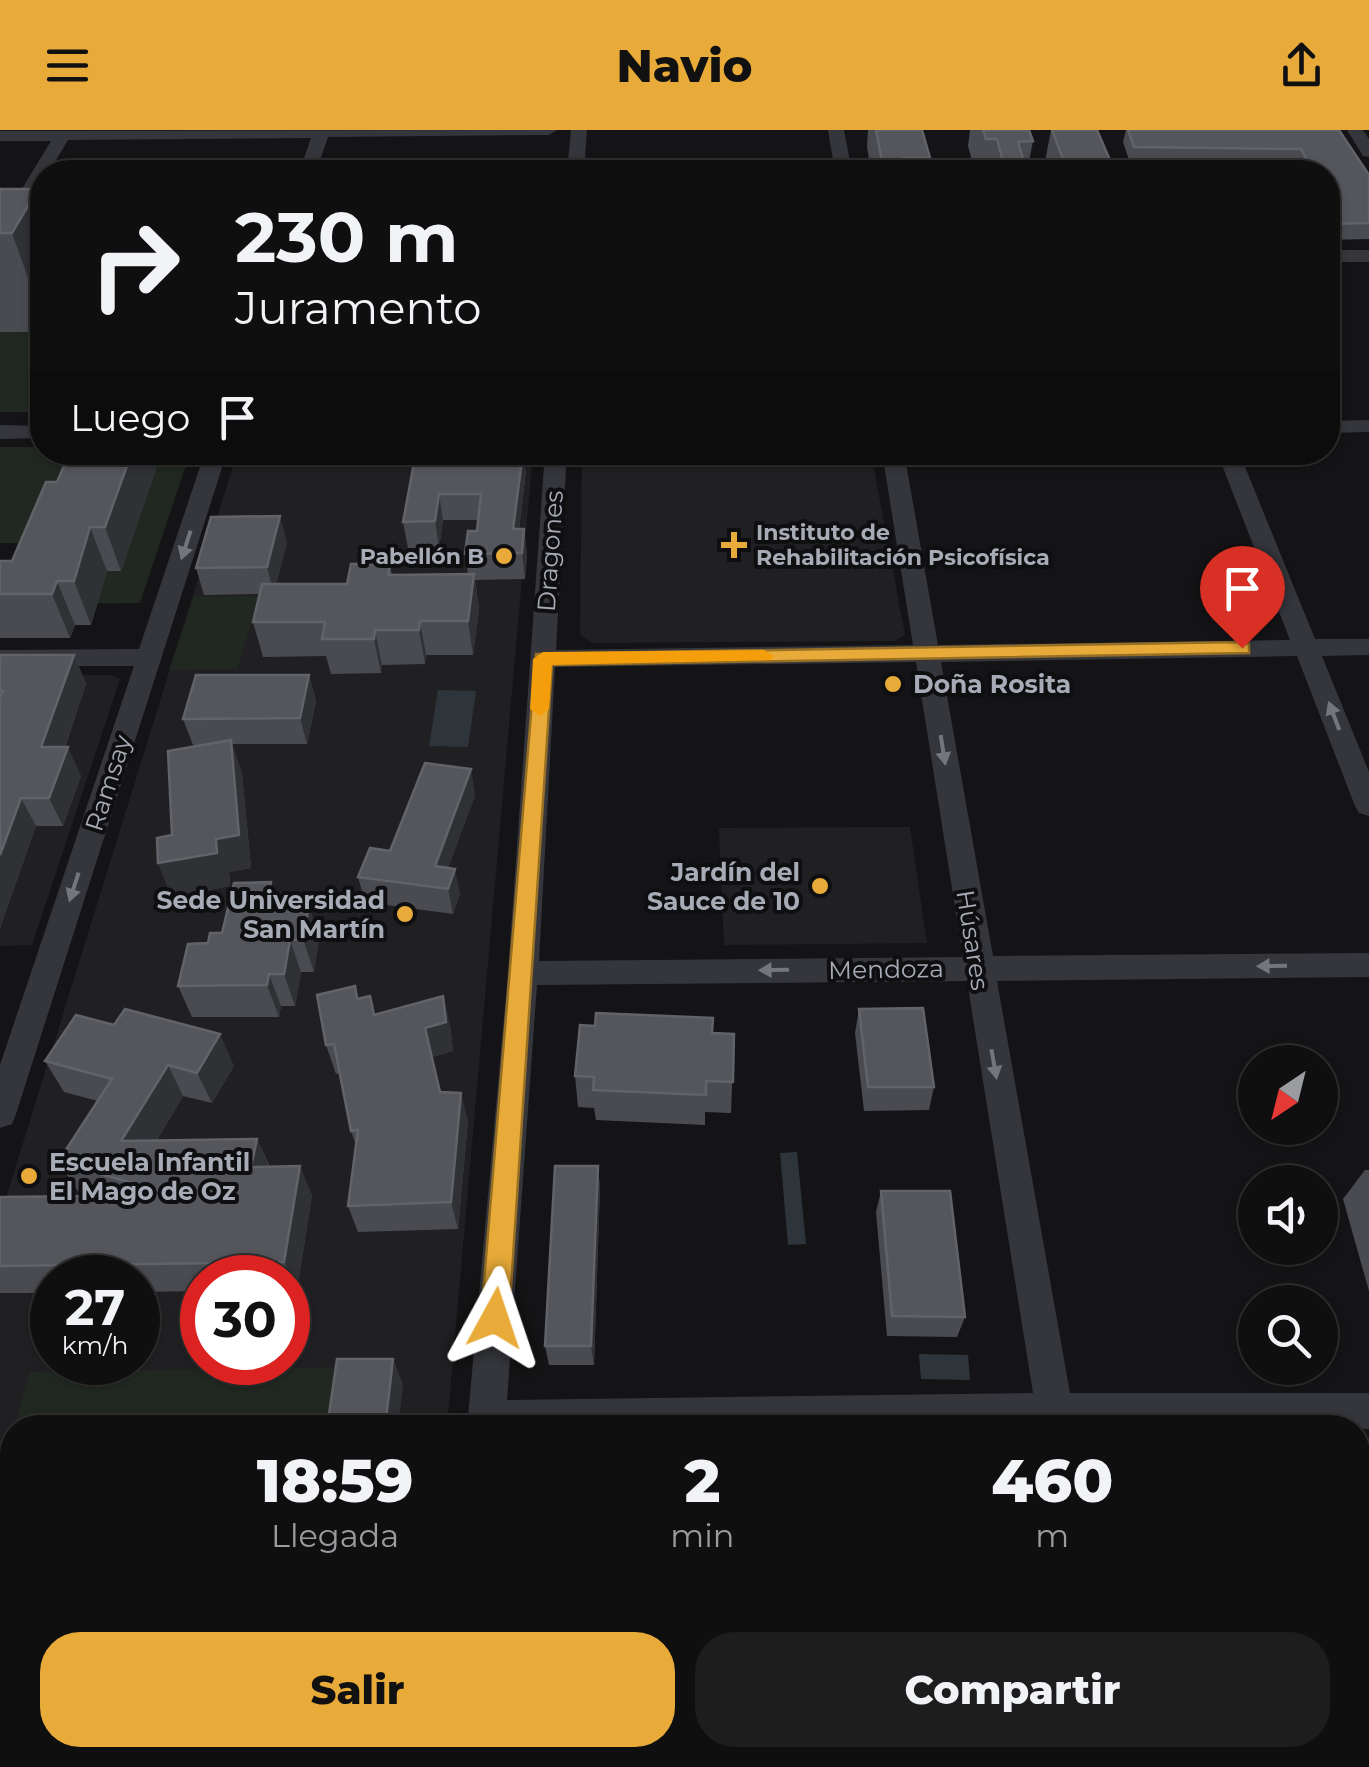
<!DOCTYPE html>
<html lang="es">
<head>
<meta charset="utf-8">
<style>
  body { margin:0; font-family:Montserrat,sans-serif; background:#1d1d1e; color:#f1f3f6; height:100vh; display:flex; flex-direction:column; font-size:38px; white-space:nowrap }
  * { box-sizing:border-box; margin:0 }
  p { font-size:32px; color:#9b9c9f }
  .icon { flex:none; width:55px; height:55px; fill:none; stroke:currentColor; stroke-width:2; stroke-linecap:round; stroke-linejoin:round }
  .map { position:relative; flex:1; overflow:hidden }
  .side { position:absolute; left:0px; top:1285px; width:1370px; height:352px; display:flex; flex-direction:column; background:#0f0f10; border-radius:40px 40px 0 0; box-shadow:0 2px 8px #0004,0 0 0 2px #2f2f30 }
  .side>* { flex:none }
  .top-card { position:absolute; left:30px; top:30px; width:1310px; height:305px; border-radius:40px; box-shadow:0 2px 8px #0004,0 0 0 2px #2f2f30; background:#0f0f10; color:#f1f3f6; overflow:hidden }
  .needle { width:65px; rotate:215deg }
  .tools { position:absolute; left:1238px; top:915px; display:grid; gap:20px }
  .tools a { display:grid; place-items:center; width:100px; height:100px; border-radius:50%; background:#0f0f10; box-shadow:0 2px 8px #0004,0 0 0 2px #2f2f30; font-size:50px }
  .speed { position:absolute; left:30px; top:1125px; display:flex; gap:20px; font-size:50px; font-weight:700; text-align:center }
  .speed>* { display:grid; place-content:center; width:130px; height:130px; border-radius:50%; background:#0f0f10; box-shadow:0 2px 8px #0004,0 0 0 2px #2f2f30; line-height:1 }
  .speed small { font-size:25px; font-weight:400 }
  .speed .limit { border:15px solid #d22; background:#fff; color:#111 }
  .pin { position:absolute; display:grid; place-items:center; width:85px; height:85px; color:#fff; margin:-102px -42px; border-radius:50% 50% 50% 0; rotate:-45deg; box-shadow:0 0 10px #0007 }
  .pin .icon { rotate:45deg }
  .me { position:absolute; width:110px; margin:-55px; rotate:5deg; stroke-linejoin:round; filter:drop-shadow(0 0 8px #0008) }
  .turn { display:flex; align-items:center; gap:35px; height:210px; padding:0 40px; font-size:45px }
  .turn .icon { width:130px; height:130px; stroke-width:2.5 }
  .turn b { display:block; font-size:70px; line-height:85px }
  .then { display:flex; align-items:center; height:95px; padding:0 40px; background:#0003; gap:20px; font-size:38px }
  .eta { display:flex; justify-content:space-evenly; align-items:center; height:170px; text-align:center }
  .eta b { font-size:60px; font-weight:800; line-height:70px }
  .primary-button { display:flex; gap:20px; margin-top:auto; padding:20px 40px }
  .primary-button a { flex:1; height:115px; border-radius:40px; background:#e8ab39; color:#111; font-size:40px; font-weight:800; line-height:115px; text-align:center }
  .primary-button a+a { background:#1d1d1e; color:#f1f3f6 }
  header { display:flex; justify-content:space-between; align-items:center; height:130px; padding:0 40px; background:#e8ab39; color:#111; font-size:45px; font-weight:800 }
  .map>svg:first-child { display:block }
  .built { fill:#202023; fill-rule:evenodd }
  .green { fill:#202821 }
  .water { fill:#2d353b }
  .lines { fill:none; stroke-linecap:round; stroke-linejoin:round }
  .minor { fill:#35363b; fill-rule:evenodd }
  .wall { fill:#4a4b51 }
  .shaded-wall { fill:#303135 }
  .building { fill:#54565b; stroke:#616369; stroke-width:2.5 }
  .oneway { fill:#74767e }
  .route { fill:#e8ab39; stroke:#976f25; stroke-width:2.5 }
  .slow { fill:#f59e0b }
  .poi-dot { fill:#e8ab39; stroke:#0f0f11; stroke-width:4 }
  .labels { text-anchor:middle; stroke-width:8; stroke-linejoin:round; paint-order:stroke }
  .far-poi-label { font-size:22px; font-weight:bold; fill:#a7abb5; stroke:#0f0f11; text-anchor:start }
  .street-label { font-size:25px; fill:#a7abb5; stroke:#0f0f11 }
  .poi-label { font-size:25px; font-weight:bold; fill:#a7abb5; stroke:#0f0f11; text-anchor:start }
</style>
</head>
<body>
<header><svg class="icon" aria-label="menu" viewBox="0 0 24 24"><path d="M4 6h16M4 12h16M4 18h16"/></svg>Navio<svg class="icon" aria-label="share" viewBox="0 0 24 24"><path d="M12 15V3M7 8l5-5 5 5M5 13v7h14v-7"/></svg></header>
<div class="map">
<svg width="1369" height="1637" viewBox="0 0 1369 1637">
  <rect width="100%" height="100%" fill="#141416"/>
  <g class="built">
    <path d="M237 323H533L447 1297 12 1298V1625H418L417 1637H0V1087ZM52 1148H138V1232H52ZM202 1148H288V1232H202Z"/>
    <polygon points="582,323 871,323 905,505 895,511 592,513 580,505"/>
    <polygon points="111,545 120,549 32,815 0,816 0,546"/>
    <polygon points="910,697 927,813 724,815 719,698"/>
  </g>
  <g class="green">
    <rect x="0" y="202" width="42" height="80"/>
    <polygon points="0,317 42,317 42,322 190,323 140,473 0,475 27,413 0,413"/>
    <polygon points="259,466 237,539 169,540 194,467"/>
    <polygon points="350,1237 341,1297 14,1298 30,1242"/>
    <polygon points="12,1304 12,1625 291,1625 289,1637 0,1637 0,1348"/>
    <rect x="499" y="1625" width="108" height="12"/>
    <polygon points="682,1625 866,1625 867,1637 682,1637"/>
  </g>
  <g class="water">
    <polygon points="438,560 476,561 468,617 429,616"/>
    <polygon points="797,1022 806,1114 788,1115 780,1023"/>
    <polygon points="919,1224 968,1225 970,1250 921,1249"/>
  </g>
  <g class="lines">
    <g class="minor">
      <polygon points="557,0 549,5 328,7 316,42 299,42 311,8 68,10 49,42 42,42 42,54 9,110 0,116 0,95 51,11 0,11 0,1"/>
      <polygon points="571,0 587,0 584,42 567,42"/>
      <polygon points="828,0 844,0 852,42 835,42"/>
      <polygon points="1347,0 1363,0 1369,9 1369,27 1363,26"/>
      <rect x="1328" y="120" width="41" height="12"/>
      <polygon points="1369,290 1369,302 1328,303 1328,291"/>
      <polygon points="0,295 42,296 42,308 0,309"/>
      <polygon points="205,322 227,322 16,984 12,994 0,998 0,935 134,536 0,536 0,520 139,519"/>
      <path d="M545 322H567L556 520 913 515 882 322H904L938 515 1290 510 1217 322H1239L1315 509H1369V525L1322 526 1369 642V686L1359 683 1355 676 1297 526 941 532 993 826 1369 823V847L997 851 1070 1263H1369V1299L467 1298 508 843ZM916 532 963 827 539 831 555 537ZM967 851 1033 1263 507 1270 537 855Z"/>
      <polygon points="437,1625 481,1625 480,1637 436,1637"/>
      <polygon points="1088,1625 1132,1625 1134,1637 1090,1637"/>
    </g>
  </g>
  <g class="wall">
    <polygon points="868,0 922,0 930,28 928,42 871,42 867,17"/>
    <polygon points="970,0 1029,0 1033,11 1027,42 975,42 968,16"/>
    <polygon points="1051,0 1115,42 1043,42"/>
    <polygon points="1126,0 1339,0 1369,45 1369,109 1328,110 1328,42 1299,42 1296,35 1130,33 1123,12"/>
    <polygon points="0,59 38,59 42,73 42,202 0,202"/>
    <polygon points="70,322 155,322 158,333 121,441 107,441 91,495 75,495 70,508 0,508 0,431 12,431 57,352"/>
    <polygon points="416,322 526,341 519,399 524,399 527,425 525,449 475,450 479,479 473,525 426,525 425,534 382,535 381,543 331,544 326,526 263,527 253,492 260,464 204,465 196,438 287,412 276,454 347,454 390,434 392,445 468,444 465,424 477,401 478,390 443,390 439,418 408,418 403,392"/>
    <polygon points="0,525 74,525 86,554 65,617 81,646 63,696 36,696 0,798"/>
    <polygon points="309,545 316,571 307,614 232,614 242,644 251,738 229,742 230,756 172,767 158,733 172,705 204,615 193,615 183,589"/>
    <polygon points="475,665 448,738 460,764 453,784 365,772 358,747 390,721"/>
    <polygon points="275,764 301,775 319,808 314,842 301,842 295,876 281,876 279,887 192,887 178,856 208,813"/>
    <polygon points="355,856 359,869 370,866 375,885 443,866 450,896 453,921 432,927 440,962 468,991 458,1099 358,1102 348,1076 356,1015 351,1001 340,943 336,944 326,915"/>
    <polygon points="859,879 934,957 929,980 864,981 855,903"/>
    <polygon points="712,903 734,904 731,983 705,982 705,995 596,990 594,978 578,977 575,946"/>
    <polygon points="45,931 234,936 212,973 183,966 157,1010 257,1009 270,1037 312,1065 297,1160 288,1160 288,1148 202,1148 202,1161 138,1162 138,1148 52,1148 52,1163 0,1163 0,1067 95,1066 78,1061 58,1032 98,971 64,962"/>
    <polygon points="598,1036 600,1058 594,1235 549,1235 545,1216"/>
    <polygon points="1365,1040 1369,1040 1369,1161 1343,1069"/>
    <polygon points="881,1061 965,1187 957,1207 887,1206 876,1082"/>
    <polygon points="866,1625 1000,1625 1001,1637 867,1637"/>
  </g>
  <g class="shaded-wall">
    <polygon points="38,59 42,73 42,187 12,103"/>
    <polygon points="132,322 155,322 158,333 121,441 105,397"/>
    <polygon points="523,322 524,322 526,341 516,425 513,399"/>
    <polygon points="439,364 443,390 439,418 435,391"/>
    <polygon points="280,386 287,412 274,464 267,437"/>
    <polygon points="90,397 107,441 91,495 74,451"/>
    <polygon points="524,399 527,425 525,449 522,423"/>
    <polygon points="474,444 479,479 473,525 468,491"/>
    <polygon points="57,451 75,495 70,508 52,464"/>
    <polygon points="420,491 426,525 425,534 419,500"/>
    <polygon points="375,500 382,535 381,543 374,509"/>
    <polygon points="74,525 86,554 55,645 41,617"/>
    <polygon points="309,545 316,571 307,614 300,588"/>
    <polygon points="231,610 242,644 251,738 229,742 230,756 172,767 158,733 216,709"/>
    <polygon points="68,617 81,646 63,696 49,668"/>
    <polygon points="471,639 475,665 441,758 435,736"/>
    <polygon points="21,668 36,696 0,798 0,725"/>
    <polygon points="455,739 460,764 453,784 448,759"/>
    <polygon points="298,764 306,790 309,775 319,808 314,842 303,809 295,775"/>
    <polygon points="290,810 301,842 295,876 284,844"/>
    <polygon points="269,844 281,876 279,887 267,855"/>
    <polygon points="443,866 450,896 453,921 432,927 425,898"/>
    <polygon points="220,904 234,936 212,973 197,943"/>
    <polygon points="168,935 183,966 139,1040 121,1011"/>
    <polygon points="461,963 468,991 458,1099 451,1072"/>
    <polygon points="257,1009 270,1039 251,1037"/>
    <polygon points="300,1036 312,1065 297,1160 284,1132"/>
    <polygon points="598,1036 600,1058 594,1235 591,1216"/>
    <polygon points="393,1229 403,1254 398,1298 385,1298"/>
    <polygon points="345,1625 360,1625 358,1637 343,1637"/>
  </g>
  <g class="building">
    <polygon points="876,0 922,0 930,28 903,28 906,42 884,42"/>
    <polygon points="983,0 1029,0 1033,11 1018,12 1027,42 1006,42 997,9 986,9"/>
    <polygon points="1052,0 1097,0 1115,42 1068,42"/>
    <polygon points="1128,0 1339,0 1369,45 1369,93 1328,94 1328,42 1313,42 1301,19 1134,17"/>
    <polygon points="0,59 38,59 12,103 0,103"/>
    <polygon points="70,322 132,322 105,397 90,397 74,451 57,451 52,464 0,464 0,431 12,431 46,352 57,352"/>
    <polygon points="416,322 523,322 513,399 524,399 522,423 465,424 468,401 477,401 481,364 439,364 435,391 403,392"/>
    <polygon points="280,386 267,437 196,438 211,387"/>
    <polygon points="351,434 390,434 388,445 474,444 468,491 420,491 419,500 375,500 374,509 322,509 325,492 253,492 262,454 347,454"/>
    <polygon points="0,525 74,525 41,617 68,617 49,668 21,668 0,725 0,567 3,561 0,561"/>
    <polygon points="196,545 309,545 300,588 183,589"/>
    <polygon points="231,610 239,705 216,709 217,723 158,733 157,708 172,705 168,621"/>
    <polygon points="425,633 471,639 435,736 455,739 448,759 358,747 370,718 390,721"/>
    <polygon points="271,752 269,764 298,764 295,775 309,775 303,809 290,810 284,844 269,844 267,855 178,856 188,814 208,813 210,803 222,803 234,753"/>
    <polygon points="355,856 357,869 370,866 374,885 443,866 446,892 425,898 440,962 461,963 451,1072 348,1076 358,1000 351,1001 334,914 326,915 317,865"/>
    <polygon points="923,878 934,957 868,957 859,879"/>
    <polygon points="125,879 220,904 197,943 168,935 121,1011 257,1009 251,1037 300,1036 284,1132 0,1136 0,1067 174,1065 58,1032 112,949 45,931 76,885 114,895"/>
    <polygon points="596,883 713,888 712,903 734,904 733,952 706,951 706,965 593,960 594,947 575,946 580,895 595,896"/>
    <polygon points="555,1036 598,1036 591,1216 545,1216"/>
    <polygon points="881,1061 950,1061 965,1187 892,1186"/>
    <polygon points="337,1229 393,1229 385,1298 327,1298"/>
    <polygon points="279,1625 345,1625 343,1637 277,1637"/>
    <rect x="606" y="1625" width="75" height="12"/>
    <polygon points="874,1625 1000,1625 1001,1637 875,1637"/>
  </g>
  <defs><path id="oneway-solid" d="M-6-.8H1V-3.2L6.5 0L1 3.2V.8H-6Z" transform="scale(2.5)"/></defs>
  <g class="oneway">
    <use href="#oneway-solid" transform="translate(186 415) rotate(108)"/>
    <use href="#oneway-solid" transform="translate(1334 586) rotate(-111)"/>
    <use href="#oneway-solid" transform="translate(943 620) rotate(81)"/>
    <use href="#oneway-solid" transform="translate(74 757) rotate(108)"/>
    <use href="#oneway-solid" transform="translate(1272 836) rotate(179)"/>
    <use href="#oneway-solid" transform="translate(774 840) rotate(179)"/>
    <use href="#oneway-solid" transform="translate(994 934) rotate(80)"/>
  </g>
  <polygon class="route" points="1242,512 1249,514 1249,523 552,535 509,1188 505,1197 495,1201 485,1197 481,1188 536,524"/>
  <polygon class="slow" points="764,520 774,526 771,530 552,535 549,579 540,586 530,579 533,529 543,522"/>
  <g class="poi-dot">
    <path d="M729 400h10v10h10v10h-10v10h-10v-10h-10v-10h10z"/>
    <circle cx="504" cy="426" r="10"/>
    <circle cx="893" cy="554" r="10"/>
    <circle cx="820" cy="756" r="10"/>
    <circle cx="405" cy="784" r="10"/>
    <circle cx="29" cy="1046" r="10"/>
  </g>
  <g class="labels">
    <g class="far-poi-label">
      <text x="756" y="410">Instituto de<tspan x="756" dy="25">Rehabilitación Psicofísica</tspan></text>
      <text x="484" y="434" text-anchor="end">Pabellón B</text>
    </g>
    <g class="street-label">
      <text transform="translate(550 421) rotate(-86)" y="9">Dragones</text>
      <text transform="translate(108 653) rotate(-72)" y="9">Ramsay</text>
      <text transform="translate(973 810) rotate(81)" y="9">Húsares</text>
      <text transform="translate(886 839) rotate(-1)" y="9">Mendoza</text>
    </g>
    <g class="poi-label">
      <text x="913" y="563">Doña Rosita</text>
      <text x="800" y="751" text-anchor="end">Jardín del<tspan x="800" dy="29">Sauce de 10</tspan></text>
      <text x="385" y="779" text-anchor="end">Sede Universidad<tspan x="385" dy="29">San Martín</tspan></text>
      <text x="49" y="1041">Escuela Infantil<tspan x="49" dy="29">El Mago de Oz</tspan></text>
    </g>
  </g>
</svg>
<div class="tools">
<a><svg class="needle" viewBox="-14 -14 28 28"><path d="M0-13l5 13h-10z" fill="#e53935"/><path d="M0 13l5-13h-10z" fill="#9b9c9f"/></svg></a>
<a><svg class="icon" aria-label="sound" viewBox="0 0 24 24"><path d="M4 9h4l5-4v14l-5-4H4zM17 9q2 3 0 6"/></svg></a>
<a><svg class="icon" aria-label="search" viewBox="0 0 24 24"><circle cx="10" cy="10" r="6"/><path d="M15 15l6 6"/></svg></a>
</div>
<div class="speed"><div>27<small>km/h</small></div><div class="limit">30</div></div>
<div class="pin" style="left:1242px;top:518px;background:#d93025"><svg class="icon" aria-label="arrive" viewBox="0 0 24 24"><path d="M6 21V4h12l-3 4 3 4H6"/></svg></div>
<svg class="me" style="left:495px;top:1188px" viewBox="-20 -20 40 40"><path d="M0-17L14 15 0 8-14 15z" fill="#e8ab39" stroke="#fff" stroke-width="4"/></svg>
<div class="top-card">
<div class="turn"><svg class="icon" aria-label="right" viewBox="0 0 24 24"><path d="M7 20v-9h11M14 6l5 5-5 5"/></svg><div><b>230 m</b>Juramento</div></div>
<div class="then">Luego<svg class="icon" aria-label="arrive" viewBox="0 0 24 24"><path d="M6 21V4h12l-3 4 3 4H6"/></svg></div>
</div>
<section class="side">
<div class="eta">
<div><b>18:59</b><p>Llegada</p></div>
<div><b>2</b><p>min</p></div>
<div><b>460</b><p>m</p></div>
</div>
<div class="primary-button"><a>Salir</a><a>Compartir</a></div>
</section>
</div>
</body>
</html>
